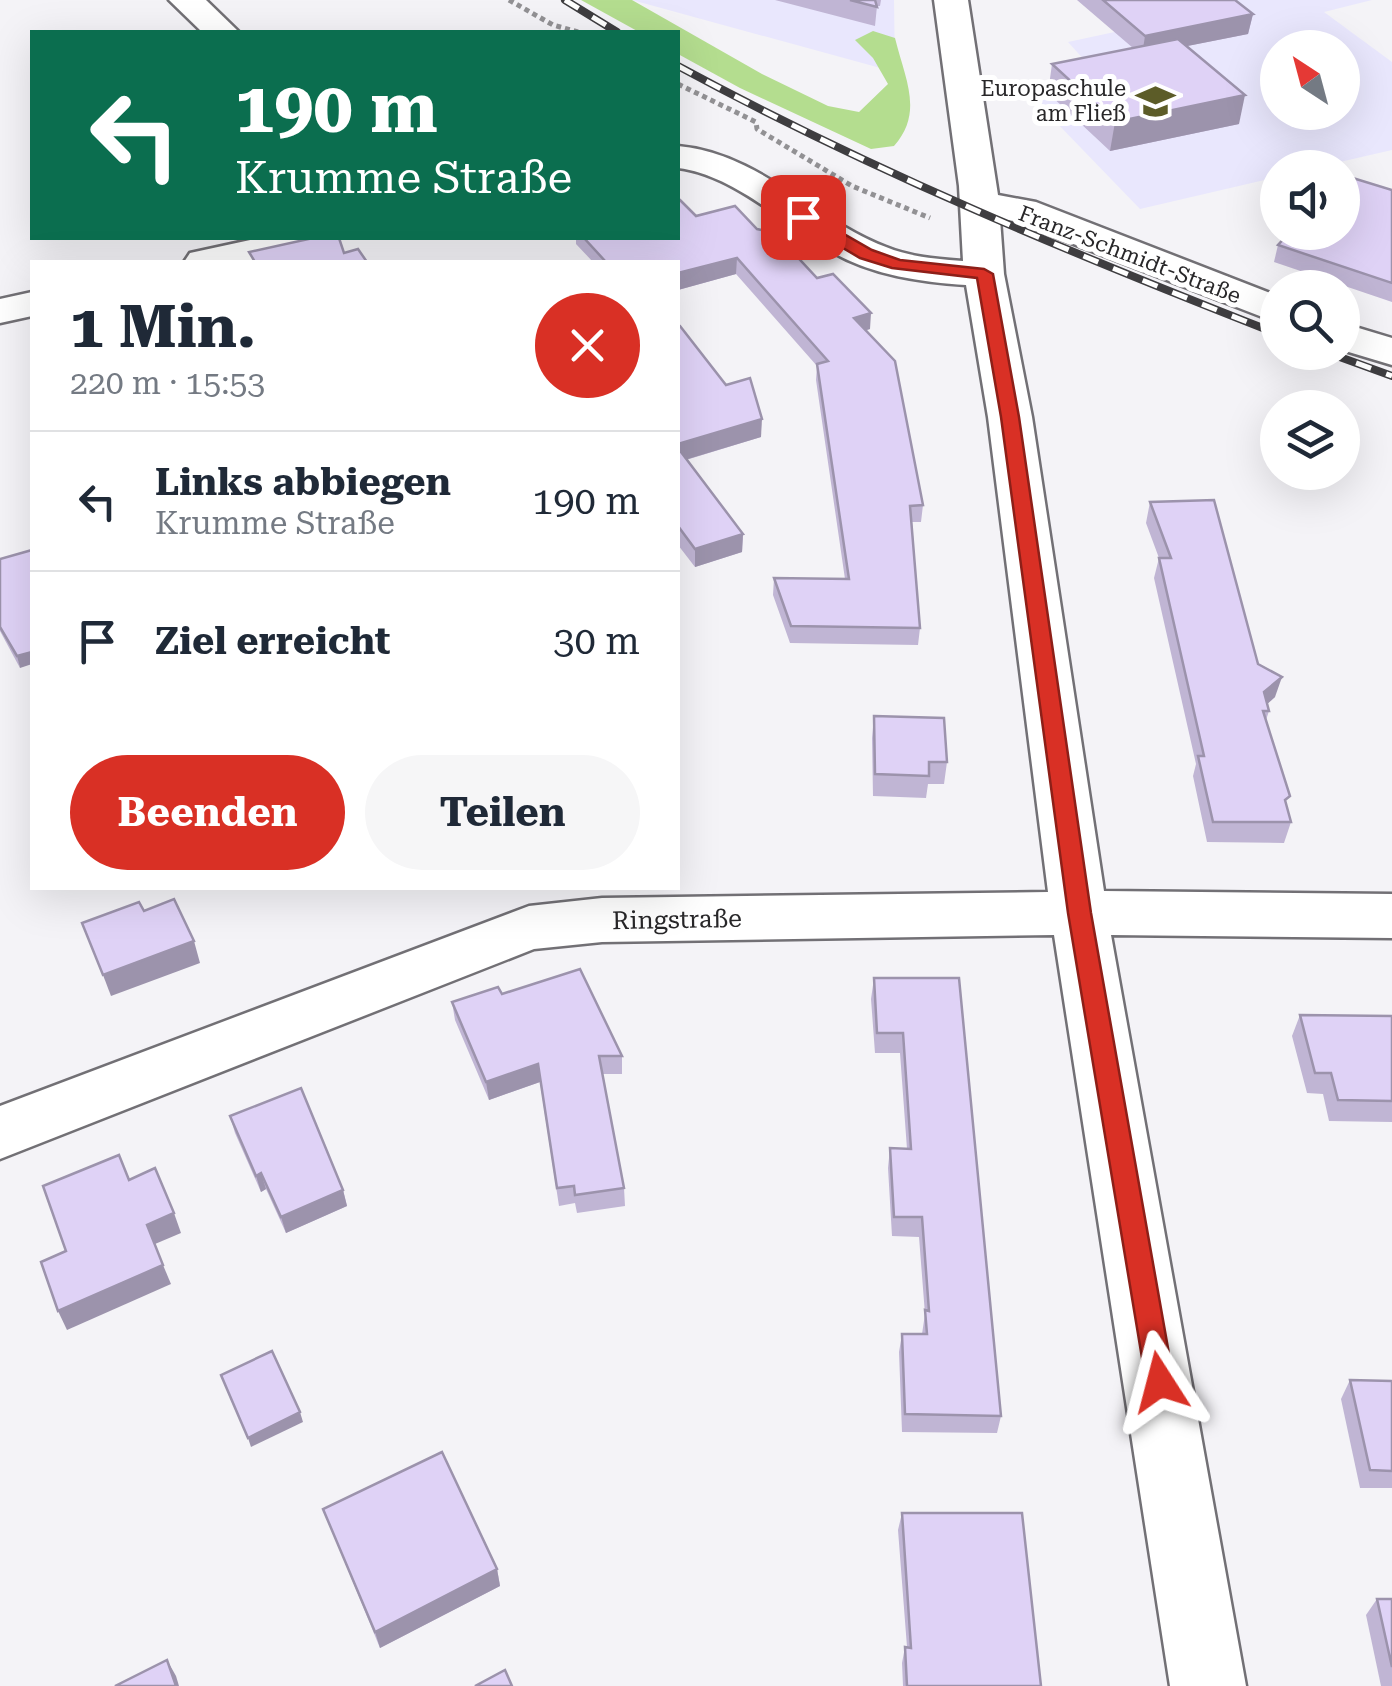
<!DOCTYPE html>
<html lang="de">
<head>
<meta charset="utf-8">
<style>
  body { margin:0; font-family:"Roboto Serif",serif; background:#f6f6f7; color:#1f2937; height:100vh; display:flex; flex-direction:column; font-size:38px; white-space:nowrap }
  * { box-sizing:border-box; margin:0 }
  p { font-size:32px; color:#747a83 }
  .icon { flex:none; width:55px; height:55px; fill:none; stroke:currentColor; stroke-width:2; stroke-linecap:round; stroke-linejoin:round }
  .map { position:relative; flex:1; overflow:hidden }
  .sheet { position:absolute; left:30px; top:260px; width:650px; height:630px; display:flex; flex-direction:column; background:#fff; border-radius:0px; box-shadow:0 10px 40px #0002 }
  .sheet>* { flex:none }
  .banner { position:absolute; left:30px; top:30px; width:650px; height:210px; border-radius:0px; box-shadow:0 10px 40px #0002; background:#0b6e4f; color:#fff; overflow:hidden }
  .needle { width:65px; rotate:324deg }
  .buttons { position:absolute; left:1260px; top:30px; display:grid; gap:20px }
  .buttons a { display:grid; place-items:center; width:100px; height:100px; border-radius:50%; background:#fff; box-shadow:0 10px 40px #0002; font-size:50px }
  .pin { position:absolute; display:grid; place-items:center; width:85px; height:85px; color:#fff; margin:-42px; border-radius:20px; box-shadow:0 5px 15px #0006 }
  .me { position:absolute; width:110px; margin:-55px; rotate:351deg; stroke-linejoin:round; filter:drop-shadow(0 0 8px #0008) }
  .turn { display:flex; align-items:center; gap:35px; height:210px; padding:0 40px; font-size:45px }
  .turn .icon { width:130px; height:130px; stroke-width:2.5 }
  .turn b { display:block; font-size:70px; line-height:85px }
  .round { display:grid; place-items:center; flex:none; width:105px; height:105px; border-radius:52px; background:#f6f6f7 }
  .headline { display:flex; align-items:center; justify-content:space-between; height:170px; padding:0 40px }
  h1 { font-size:60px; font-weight:700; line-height:75px }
  .action { display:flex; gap:20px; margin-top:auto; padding:20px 40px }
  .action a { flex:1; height:115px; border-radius:60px; background:#d93025; color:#fff; font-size:40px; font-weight:700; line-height:115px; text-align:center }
  .action a+a { background:#f6f6f7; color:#1f2937 }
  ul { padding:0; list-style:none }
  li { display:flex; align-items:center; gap:30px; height:140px; padding:0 40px; border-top:2px solid #e0e1e3 }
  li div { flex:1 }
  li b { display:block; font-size:38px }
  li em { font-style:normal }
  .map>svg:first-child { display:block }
  .education { fill:#e9e7fd; fill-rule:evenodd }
  .green { fill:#b4dd8f }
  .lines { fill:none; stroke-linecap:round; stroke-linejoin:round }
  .minor-casing { stroke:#727075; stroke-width:5 }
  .path { stroke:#929194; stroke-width:5; stroke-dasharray:5 4; stroke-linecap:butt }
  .minor { fill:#fff; fill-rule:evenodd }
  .rail-casing { stroke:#3e3d40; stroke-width:8 }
  .rail { stroke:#fff; stroke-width:5; stroke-dasharray:16; stroke-linecap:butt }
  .wall { fill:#c0b5d4 }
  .shaded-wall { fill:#9c93ac }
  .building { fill:#dfd2f6; stroke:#9c93ac; stroke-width:2.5 }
  .route { fill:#d93025; stroke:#8d1f18; stroke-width:2.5 }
  .labels { text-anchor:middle; stroke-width:10; stroke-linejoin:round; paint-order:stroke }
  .far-poi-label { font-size:22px; fill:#282729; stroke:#fff; text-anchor:end }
  .far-street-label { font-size:22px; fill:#282729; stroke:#fff }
  .street-label { font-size:25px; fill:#282729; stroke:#fff }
</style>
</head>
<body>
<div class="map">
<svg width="1392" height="1686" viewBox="0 0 1392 1686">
  <rect width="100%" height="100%" fill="#f4f3f7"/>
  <g class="education">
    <polygon points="631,0 894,0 895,72 632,0"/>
    <path d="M1171 0H1372L1324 12 1392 62V150L1318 167 1278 168 1277 177 1140 209 1024 89 1097 74 1068 42 1189 16ZM1278 48H1342V112H1278Z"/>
  </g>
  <path class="green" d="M581 0H632L762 74 828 106 859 112 888 84 873 58 855 40 873 31 895 38C905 79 924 112 894 146L871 149 740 88 678 54V32H639Z"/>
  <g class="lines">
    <defs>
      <g id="minor">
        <polygon points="169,0 206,0 239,32 202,32"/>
        <path d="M934 0H968L998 195 1036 202 1278 296V323L1014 221 1000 219 1004 274 1032 417 1104 891 1392 894V938L1111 935 1246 1686H1170L1054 935 602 942 534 949 0 1159V1106L529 906 602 898 1048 892 988 417 966 285C920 282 872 275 832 252 784 224 734 175 678 168V146C759 153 813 219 886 247 910 257 937 259 963 261L959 186Z"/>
        <polygon points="259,238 329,238 323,246 254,262 184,262 190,253"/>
        <polygon points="32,292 32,316 0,323 0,299"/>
        <polygon points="1342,323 1392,338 1392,365 1342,350"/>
      </g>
    </defs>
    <use href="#minor" class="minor-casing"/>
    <g class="path">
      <polyline points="509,0 553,25 578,32"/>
      <polyline points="678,84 756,122 757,129 852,186 930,218"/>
    </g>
    <use href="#minor" class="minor"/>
    <defs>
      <g id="rail">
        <polyline points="565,0 617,32"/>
        <path d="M678 66C872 171 1073 254 1278 334"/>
        <polyline points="1326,352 1392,376"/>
      </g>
    </defs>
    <use href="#rail" class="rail-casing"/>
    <use href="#rail" class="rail"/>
  </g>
  <g class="wall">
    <polygon points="775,0 881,0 880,6 877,6 875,26"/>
    <polygon points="1077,0 1235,0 1253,14 1248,34 1187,46 1239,124 1110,151 1048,93 1052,64 1133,48"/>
    <polygon points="1392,190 1392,302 1274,262 1278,245"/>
    <polygon points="696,216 757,229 817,278 870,329 866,330 923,505 921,522 912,522 920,628 918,645 790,643 773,595 774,578 845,579 816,380 817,366 736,274 678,290 678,262 593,262 576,244 576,238 678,238"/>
    <polygon points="678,326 761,437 686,460 743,534 742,552 695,567 678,545"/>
    <polygon points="1150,502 1258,664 1275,697 1267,704 1269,711 1266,720 1291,822 1284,843 1207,842 1193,776 1196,764 1154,578 1159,558 1146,523"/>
    <polygon points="0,559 20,668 0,631"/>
    <polygon points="874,716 947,762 944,784 928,784 926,798 873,796 872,738"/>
    <polygon points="874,978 959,978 1001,1416 997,1433 902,1432 899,1352 902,1334 922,1334 925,1314 919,1237 892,1236 888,1168 890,1148 907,1149 900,1053 875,1053 871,999"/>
    <polygon points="502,994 622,1056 622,1074 602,1074 624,1188 625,1206 577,1213 575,1203 559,1206 540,1082 489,1100 455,1020 452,1002"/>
    <polygon points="1300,1015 1392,1016 1392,1122 1329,1121 1323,1094 1307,1093 1292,1036"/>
    <polygon points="230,1116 343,1190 347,1206 286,1233 266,1189 261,1192 235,1133"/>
    <polygon points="1350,1380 1392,1381 1392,1488 1360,1488 1341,1399"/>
    <polygon points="323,1509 497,1569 500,1586 380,1648"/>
    <polygon points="902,1513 1041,1686 903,1686 902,1663 905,1647 907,1647 898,1530"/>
    <polygon points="1377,1599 1392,1599 1392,1686 1381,1686 1366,1615"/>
  </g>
  <g class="shaded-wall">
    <polygon points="1253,14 1248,34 1142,55 1145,36"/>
    <polygon points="1245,95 1239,124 1110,151 1115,122"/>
    <polygon points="737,258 736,274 678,290 678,273"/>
    <polygon points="871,313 870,329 853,334 854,318"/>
    <polygon points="762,419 761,437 678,462 678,444"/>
    <polygon points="743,534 742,552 695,567 695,549"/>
    <polygon points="32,652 32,664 20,668 17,656"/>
    <polygon points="1282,677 1275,697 1258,712 1264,692"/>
    <polygon points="194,941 200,963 111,996 103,975"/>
    <polygon points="538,1064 540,1082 489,1100 486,1082"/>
    <polygon points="261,1173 266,1189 261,1192 256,1176"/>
    <polygon points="343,1190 347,1206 286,1233 281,1217"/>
    <polygon points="174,1213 181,1233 155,1244 147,1225"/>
    <polygon points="163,1265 171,1284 67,1330 58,1311"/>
    <polygon points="300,1412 303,1422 251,1447 248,1438"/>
    <polygon points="497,1569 500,1586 380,1648 375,1632"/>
    <polygon points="167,1660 176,1676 179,1686 176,1686"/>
  </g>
  <g class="building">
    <polygon points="850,0 875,0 877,7"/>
    <polygon points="1103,0 1235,0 1253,14 1145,36"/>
    <polygon points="1178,39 1245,95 1115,122 1052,64"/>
    <polygon points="1343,175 1392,190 1392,283 1278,245 1290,232 1342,232"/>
    <polygon points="680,200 696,216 735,206 757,229 775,233 817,278 833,274 871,313 854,318 895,361 923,505 910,506 920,628 791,626 774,578 849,579 817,364 828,361 737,258 678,273 678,262 606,262 584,238 678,238 678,201"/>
    <polygon points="313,238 339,238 344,253 358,249 367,262 255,262 249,252"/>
    <polygon points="678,326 680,326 726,385 750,378 762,419 678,444"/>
    <polygon points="678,448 743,534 695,549 678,526"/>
    <polygon points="1214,500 1258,664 1282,677 1264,692 1269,711 1263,711 1290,796 1285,800 1291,822 1213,822 1198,756 1204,756 1159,558 1171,558 1150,502"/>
    <polygon points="32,550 32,652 17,656 0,627 0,559"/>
    <polygon points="874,716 944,718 947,762 929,762 929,776 875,774"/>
    <polygon points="174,899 194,941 103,975 82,923 139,902 144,911"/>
    <polygon points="580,969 622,1056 599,1056 624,1188 575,1195 574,1186 557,1188 538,1064 486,1082 452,1002 498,987 502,994"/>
    <polygon points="874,978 959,978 1001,1416 905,1414 902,1334 927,1334 925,1310 929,1311 922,1217 894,1217 890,1148 911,1149 903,1033 877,1033"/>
    <polygon points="1300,1015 1392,1016 1392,1101 1338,1100 1331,1073 1315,1073"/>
    <polygon points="301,1088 343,1190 281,1217 261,1173 256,1176 230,1116"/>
    <polygon points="119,1155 129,1180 155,1168 174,1213 147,1225 163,1265 58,1311 41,1262 66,1251 43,1186"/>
    <polygon points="272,1351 300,1412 248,1438 221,1375"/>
    <polygon points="1350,1380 1392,1381 1392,1471 1370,1470"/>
    <polygon points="442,1452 497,1569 375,1632 323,1509"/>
    <polygon points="902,1513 1022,1513 1041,1686 907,1686 905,1647 911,1648"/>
    <polygon points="1377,1599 1392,1599 1392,1667"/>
    <polygon points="167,1660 176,1686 115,1686"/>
    <polygon points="505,1670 512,1686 475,1686"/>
  </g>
  <polygon class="route" points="797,214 809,214 872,250 900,260 984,269 993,274 1019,417 1091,913 1174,1382 1170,1391 1160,1395 1150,1391 1146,1382 1068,913 1001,417 977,278 892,268 860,258 797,221"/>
  <defs>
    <symbol id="school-bare" viewBox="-9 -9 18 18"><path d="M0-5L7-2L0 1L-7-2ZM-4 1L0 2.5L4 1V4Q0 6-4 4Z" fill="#5c5c28" stroke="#fff" stroke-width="2.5" paint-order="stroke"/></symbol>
  </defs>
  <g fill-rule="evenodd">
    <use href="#school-bare" x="1128" y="74" width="55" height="55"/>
  </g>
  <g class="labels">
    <g class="far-poi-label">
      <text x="1126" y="96">Europaschule<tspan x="1126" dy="25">am Fließ</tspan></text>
    </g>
    <g class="far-street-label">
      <text transform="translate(1130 254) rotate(21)" y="8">Franz-Schmidt-Straße</text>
    </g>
    <g class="street-label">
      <text transform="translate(677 919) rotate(-1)" y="9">Ringstraße</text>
    </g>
  </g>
</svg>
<div class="buttons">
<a><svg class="needle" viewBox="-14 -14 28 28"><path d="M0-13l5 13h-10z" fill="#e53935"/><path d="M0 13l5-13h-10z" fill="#747a83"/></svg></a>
<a><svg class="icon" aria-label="sound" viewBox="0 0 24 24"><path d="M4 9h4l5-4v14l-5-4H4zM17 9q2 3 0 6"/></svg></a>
<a><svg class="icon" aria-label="search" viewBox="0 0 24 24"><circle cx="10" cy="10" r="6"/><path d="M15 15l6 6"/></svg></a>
<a><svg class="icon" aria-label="layers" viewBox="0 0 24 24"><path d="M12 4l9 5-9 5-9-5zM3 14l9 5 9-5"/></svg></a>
</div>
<div class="pin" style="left:803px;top:217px;background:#d93025"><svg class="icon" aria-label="arrive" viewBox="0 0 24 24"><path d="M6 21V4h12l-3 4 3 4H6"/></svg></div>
<svg class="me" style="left:1160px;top:1382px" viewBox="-20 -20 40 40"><path d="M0-17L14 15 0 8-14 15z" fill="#d93025" stroke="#fff" stroke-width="4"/></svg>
<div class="banner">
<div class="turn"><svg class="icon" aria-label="left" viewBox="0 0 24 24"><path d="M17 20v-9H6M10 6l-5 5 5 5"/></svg><div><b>190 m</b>Krumme Straße</div></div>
</div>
<section class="sheet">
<div class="headline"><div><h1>1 Min.</h1><p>220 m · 15:53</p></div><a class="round" style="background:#d93025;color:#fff"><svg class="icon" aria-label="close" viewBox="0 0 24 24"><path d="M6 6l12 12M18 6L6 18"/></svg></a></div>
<ul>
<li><svg class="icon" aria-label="left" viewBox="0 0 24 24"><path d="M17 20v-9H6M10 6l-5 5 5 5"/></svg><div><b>Links abbiegen</b><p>Krumme Straße</p></div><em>190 m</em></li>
<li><svg class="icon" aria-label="arrive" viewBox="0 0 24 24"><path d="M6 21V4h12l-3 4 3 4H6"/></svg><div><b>Ziel erreicht</b></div><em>30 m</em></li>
</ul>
<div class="action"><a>Beenden</a><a>Teilen</a></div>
</section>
</div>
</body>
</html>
